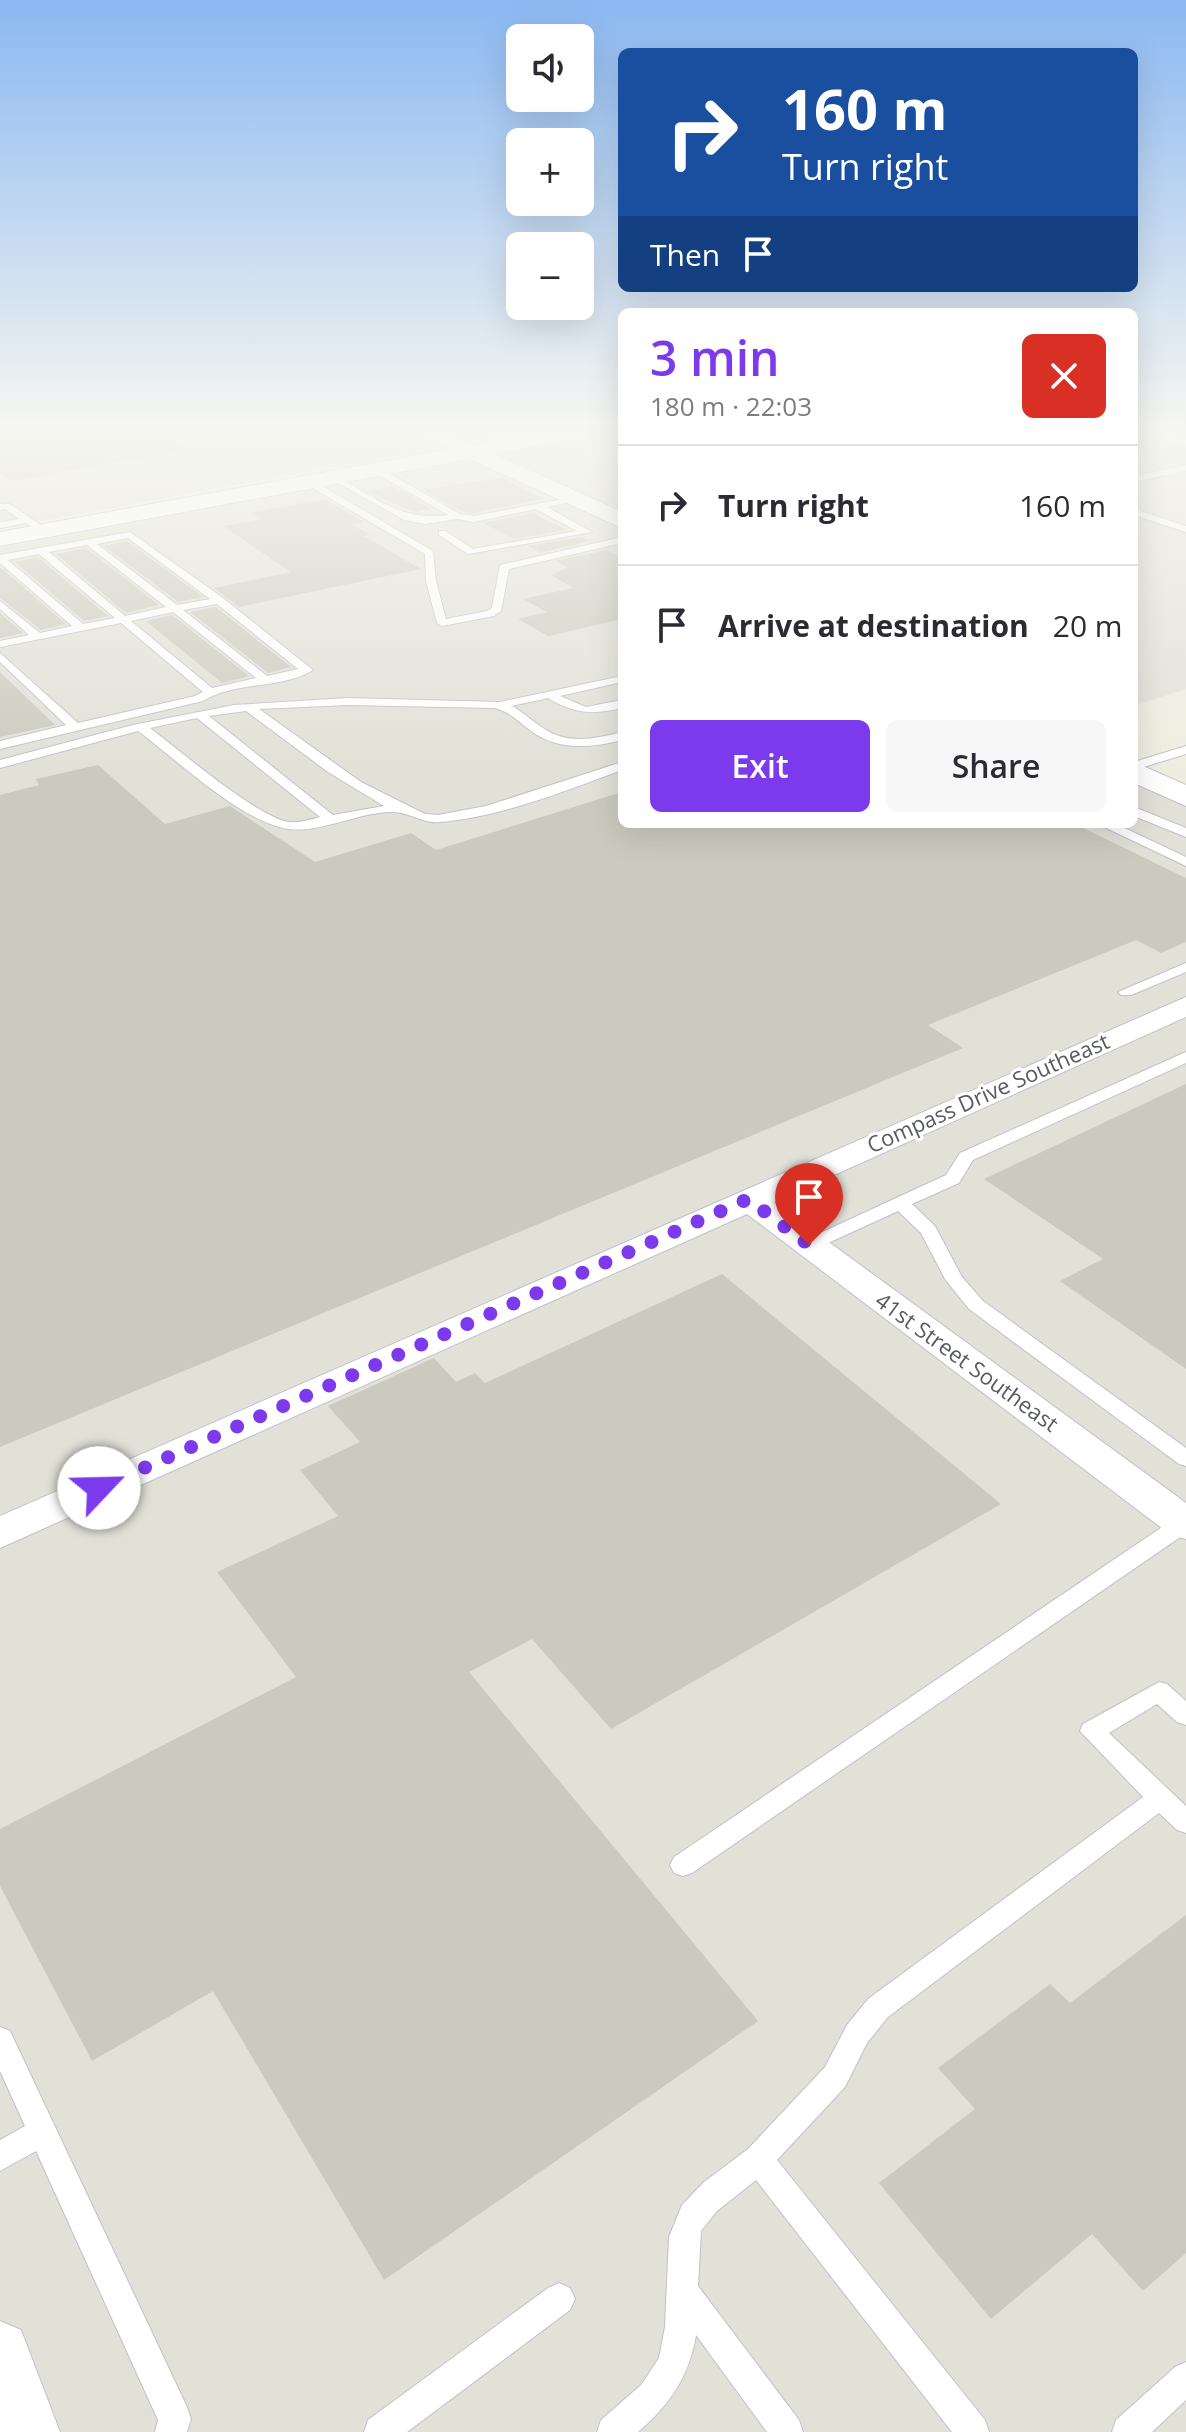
<!DOCTYPE html>
<html lang="en">
<head>
<meta charset="utf-8">
<style>
  body { margin:0; font-family:"Open Sans",sans-serif; background:#f7f7f7; color:#2b2b33; height:100vh; display:flex; flex-direction:column; font-size:30px; white-space:nowrap }
  * { box-sizing:border-box; margin:0 }
  p { font-size:26px; color:#7c7c81 }
  .icon { flex:none; width:44px; height:44px; fill:none; stroke:currentColor; stroke-width:2; stroke-linecap:round; stroke-linejoin:round }
  .map { position:relative; flex:1; overflow:hidden }
  .drawer { position:absolute; left:618px; top:308px; width:520px; height:520px; display:flex; flex-direction:column; background:#fff; border-radius:12px; box-shadow:0 8px 32px #0002 }
  .drawer>* { flex:none }
  .top-card { position:absolute; left:618px; top:48px; width:520px; height:244px; border-radius:12px; box-shadow:0 8px 32px #0002; background:#1a4fa0; color:#fff; overflow:hidden }
  .buttons { position:absolute; left:506px; top:24px; display:grid; gap:16px }
  .buttons a { display:grid; place-items:center; width:88px; height:88px; border-radius:12px; background:#fff; box-shadow:0 8px 32px #0002; font-size:40px }
  .pin { position:absolute; display:grid; place-items:center; width:68px; height:68px; color:#fff; margin:-82px -34px; border-radius:50% 50% 50% 0; rotate:-45deg; box-shadow:0 0 8px #0007 }
  .pin .icon { rotate:45deg }
  .me { position:absolute; width:88px; margin:-44px; rotate:66deg; stroke-linejoin:round; filter:drop-shadow(0 0 6px #0008) }
  .turn { display:flex; align-items:center; gap:28px; height:168px; padding:0 32px; font-size:36px }
  .turn .icon { width:104px; height:104px; stroke-width:2.5 }
  .turn b { display:block; font-size:56px; line-height:68px }
  .then { display:flex; align-items:center; height:76px; padding:0 32px; background:#0003; gap:16px; font-size:30px }
  .round { display:grid; place-items:center; flex:none; width:84px; height:84px; border-radius:12px; background:#f7f7f7 }
  .overview { display:flex; align-items:center; justify-content:space-between; height:136px; padding:0 32px }
  h1 { font-size:48px; font-weight:600; line-height:60px; color:#7c3aed }
  .button { display:flex; gap:16px; margin-top:auto; padding:16px 32px }
  .button a { flex:1; height:92px; border-radius:12px; background:#7c3aed; color:#fff; font-size:32px; font-weight:600; line-height:92px; text-align:center }
  .button a+a { background:#f7f7f7; color:#2b2b33 }
  ul { padding:0; list-style:none }
  li { display:flex; align-items:center; gap:24px; height:120px; padding:0 32px; border-top:2px solid #e1e1e2 }
  li div { flex:1 }
  li b { display:block; font-size:30px }
  li em { font-style:normal }
  .map>svg:first-child { display:block }
  .industrial { fill:#e1e1d8 }
  .building { fill:#cbcabf }
  .lines { fill:none; stroke-linecap:round; stroke-linejoin:round }
  .lane-casing { stroke:#c0c1c9; stroke-width:2 }
  .street-casing { stroke:#c0c1c9; stroke-width:2 }
  .secondary-casing { stroke:#c0c2ca; stroke-width:2 }
  .lane { fill:#fff; fill-rule:evenodd }
  .street { fill:#fff; fill-rule:evenodd }
  .secondary { fill:#fff; fill-rule:evenodd }
  .route { stroke:#7c3aed; stroke-width:14; stroke-dasharray:0 25.2 }
  .labels { text-anchor:middle; stroke-width:6; stroke-linejoin:round; paint-order:stroke }
  .street-label { font-size:22px; fill:#595b63; stroke:#fff }
</style>
</head>
<body>
<div class="map">
<svg width="1186" height="2432" viewBox="0 0 1186 2432">
  <rect width="100%" height="100%" fill="#eeeee0"/>
  <g class="industrial">
    <polygon points="0,428 541,428 0,529"/>
    <polygon points="1134,428 1186,428 1186,689 1134,706"/>
    <polygon points="622,431 622,824 1134,824 1134,780 1186,806 1186,2432 0,2432 0,548"/>
  </g>
  <g class="building">
    <polygon points="0,428 149,428 190,449 13,481 0,473"/>
    <polygon points="502,477 542,499 474,513 461,511 424,490"/>
    <polygon points="392,486 399,490 431,509 416,512 403,508 368,491"/>
    <polygon points="325,499 364,522 352,524 370,535 364,536 421,569 239,607 214,588 291,572 223,526 261,519 251,513"/>
    <polygon points="533,513 566,530 513,539 484,523"/>
    <polygon points="581,537 589,541 540,553 528,546"/>
    <polygon points="127,541 203,597 178,602 104,546"/>
    <polygon points="86,548 159,605 126,613 56,554"/>
    <polygon points="606,550 622,558 622,619 548,636 518,619 547,612 523,599 573,588 551,575 568,568 556,561"/>
    <polygon points="38,557 108,616 84,621 15,562"/>
    <polygon points="0,567 66,624 41,630 0,598"/>
    <polygon points="216,607 291,667 268,673 190,612"/>
    <polygon points="0,613 23,633 0,638"/>
    <polygon points="172,615 249,676 222,683 146,621"/>
    <polygon points="0,672 55,725 0,737"/>
    <polygon points="98,765 165,824 230,806 315,862 411,833 436,850 622,792 622,824 1075,824 1186,878 1186,942 1161,953 1136,940 928,1025 963,1048 0,1447 0,795 39,785 36,779"/>
    <polygon points="1186,1084 1186,1369 1060,1281 1103,1259 984,1179"/>
    <polygon points="722,1274 1001,1504 611,1729 532,1639 469,1672 758,2021 384,2280 213,1991 92,2061 0,1886 0,1829 296,1677 217,1572 338,1516 300,1470 360,1442 328,1406 434,1358 456,1382 475,1373 485,1383"/>
    <polygon points="1186,1915 1186,2253 1143,2291 1092,2234 991,2319 879,2183 975,2109 938,2068 1050,1984 1070,2003"/>
  </g>
  <g class="lines">
    <defs>
      <g id="lane">
        <polygon points="597,428 608,428 622,435 622,441"/>
        <polygon points="1134,428 1186,440 1186,446 1134,434"/>
        <polygon points="1186,465 1186,471 1134,482 1134,476"/>
        <path d="M372 467H378L460 514 474 516 579 496V500L547 507 592 532 468 554 439 535V531H445L473 549 577 531 536 509 474 522 457 519 425 524 404 520 328 477 335 475C375 497 401 522 448 515L372 471Z"/>
        <polygon points="304,479 310,479 433,551 436,581 446,619 487,611 492,608 500,565 622,537 622,543 509,569 501,611 494,616 442,626 437,623 426,581 425,554 304,483"/>
        <polygon points="0,504 10,504 48,530 40,532 26,523 0,528 0,522 19,519 5,509 0,510"/>
        <polygon points="1134,509 1186,526 1186,532 1134,515"/>
        <path d="M130 532 223 598 313 670C284 689 235 681 203 701L0 749V741L66 725 0 662V653L78 723 195 696 203 692 121 623 0 647V641L29 635 0 609V601L40 633 72 626 0 563V555ZM128 538 210 599 177 605 97 544ZM87 545 166 607 125 616 49 552ZM39 554 115 618 83 624 8 560ZM217 604 298 669 267 676 183 610ZM173 612 256 678 212 688 131 621Z"/>
        <path d="M622 676V682L560 696 586 707 622 700V708C593 715 574 714 548 698L512 706C523 712 532 721 543 728 567 745 595 739 622 732V740C591 748 558 751 531 731 519 722 509 711 494 708L348 705 259 709 361 782 425 814 438 815 486 806 622 762V770C565 791 501 817 440 822 423 824 409 812 393 812 358 811 313 838 279 827 233 814 177 760 138 731L0 768V760L133 725 234 705 348 698 500 702ZM246 711 328 772 384 806 333 815 209 716ZM197 718 320 817C310 820 299 823 289 822 257 817 179 750 150 728Z"/>
        <polygon points="1186,746 1186,754 1134,770 1134,762"/>
        <polygon points="1134,807 1186,828 1186,837 1134,816"/>
        <polygon points="1098,824 1116,824 1186,857 1186,866"/>
        <polygon points="1186,963 1186,972 1131,995 1121,995 1118,992"/>
        <polygon points="1186,1052 1186,1063 973,1160 959,1183 912,1204 935,1226 962,1277 983,1301 1186,1448 1186,1466 1179,1464 969,1309 945,1279 921,1233 898,1211 815,1249 803,1249 800,1245 803,1241 946,1175 960,1153"/>
        <polygon points="1185,1515 1186,1533 692,1873 683,1876 674,1873 670,1865 674,1857 1177,1517"/>
        <path d="M1159 1682 1167 1684 1186 1701V1725L1177 1722 1157 1704 1109 1733 1186 1806V1833L1177 1830 1159 1813 888 2017 867 2043 845 2087 777 2160 985 2420 989 2432H952L756 2180 717 2211 701 2231 698 2286 799 2420 803 2432H767L696 2335C690 2375 669 2406 638 2432H597L601 2420 641 2385 659 2358 665 2327 669 2237 682 2205 704 2182 748 2149 825 2067 847 2025 868 1999 1143 1797 1080 1731 1083 1724Z"/>
        <polygon points="0,2027 10,2031 187,2407 191,2419 187,2432 155,2432 158,2420 36,2151 0,2171 0,2140 25,2126 0,2071"/>
        <polygon points="559,2283 570,2288 575,2299 570,2310 407,2432 364,2432 368,2420 548,2288"/>
        <polygon points="1186,2362 1186,2400 1152,2432 1112,2432 1116,2420 1175,2367"/>
      </g>
      <g id="street">
        <polygon points="1186,997 1186,1017 774,1202 1186,1503 1186,1539 1171,1535 747,1214 0,1548 0,1516"/>
        <polygon points="0,2321 21,2330 60,2432 0,2432"/>
      </g>
      <g id="secondary">
        <polygon points="411,428 438,428 475,445 567,428 611,428 601,434 494,454 622,512 622,528 470,459 0,546 0,532 450,449"/>
        <polygon points="1134,762 1186,785 1186,806 1134,783"/>
      </g>
    </defs>
    <use href="#lane" class="lane-casing"/>
    <use href="#street" class="street-casing"/>
    <use href="#secondary" class="secondary-casing"/>
    <use href="#lane" class="lane"/>
    <use href="#street" class="street"/>
    <use href="#secondary" class="secondary"/>
  </g>
  <linearGradient id="sky" x2="0" y2="1"><stop stop-color="#8bb8f1"/><stop offset="0.56" stop-color="#f7f7f1"/><stop offset="1" stop-color="#f7f7f1" stop-opacity="0"/></linearGradient>
  <rect width="1186" height="769" fill="url(#sky)"/>
  <g class="lines">
    <polyline class="route" points="99,1488 748,1199 809,1245"/>
  </g>
  <g class="labels">
    <g class="street-label">
      <text transform="translate(988 1093) rotate(-24)" y="8">Compass Drive Southeast</text>
      <text transform="translate(967 1362) rotate(36)" y="8">41st Street Southeast</text>
    </g>
  </g>
</svg>
<div class="buttons">
<a><svg class="icon" aria-label="sound" viewBox="0 0 24 24"><path d="M4 9h4l5-4v14l-5-4H4zM17 9q2 3 0 6"/></svg></a>
<a>+</a>
<a>−</a>
</div>
<div class="pin" style="left:809px;top:1245px;background:#d93025"><svg class="icon" aria-label="arrive" viewBox="0 0 24 24"><path d="M6 21V4h12l-3 4 3 4H6"/></svg></div>
<svg class="me" style="left:99px;top:1488px" viewBox="-20 -20 40 40"><circle r="19" fill="#fff"/><path d="M0-13L10 11 0 6-10 11z" fill="#7c3aed"/></svg>
<div class="top-card">
<div class="turn"><svg class="icon" aria-label="right" viewBox="0 0 24 24"><path d="M7 20v-9h11M14 6l5 5-5 5"/></svg><div><b>160 m</b>Turn right</div></div>
<div class="then">Then<svg class="icon" aria-label="arrive" viewBox="0 0 24 24"><path d="M6 21V4h12l-3 4 3 4H6"/></svg></div>
</div>
<section class="drawer">
<div class="overview"><div><h1>3 min</h1><p>180 m · 22:03</p></div><a class="round" style="background:#d93025;color:#fff"><svg class="icon" aria-label="close" viewBox="0 0 24 24"><path d="M6 6l12 12M18 6L6 18"/></svg></a></div>
<ul>
<li><svg class="icon" aria-label="right" viewBox="0 0 24 24"><path d="M7 20v-9h11M14 6l5 5-5 5"/></svg><div><b>Turn right</b></div><em>160 m</em></li>
<li><svg class="icon" aria-label="arrive" viewBox="0 0 24 24"><path d="M6 21V4h12l-3 4 3 4H6"/></svg><div><b>Arrive at destination</b></div><em>20 m</em></li>
</ul>
<div class="button"><a>Exit</a><a>Share</a></div>
</section>
</div>
</body>
</html>
